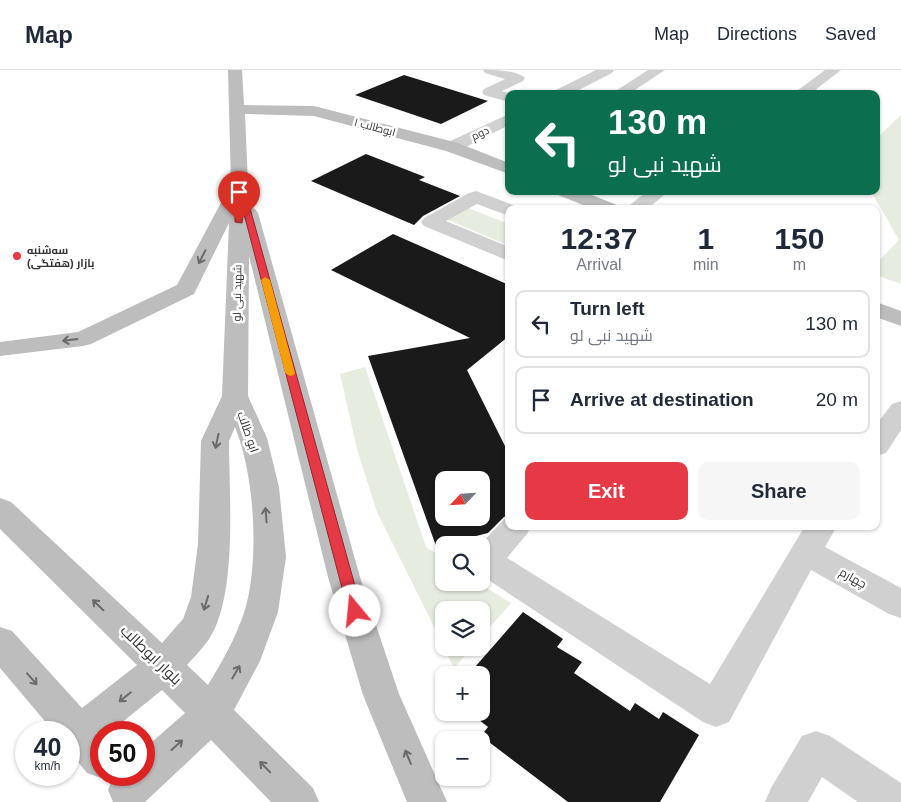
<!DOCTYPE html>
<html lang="en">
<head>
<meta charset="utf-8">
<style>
  body { margin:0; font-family:Helvetica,Cairo,sans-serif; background:#f6f6f7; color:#1f2937; height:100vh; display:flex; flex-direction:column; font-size:19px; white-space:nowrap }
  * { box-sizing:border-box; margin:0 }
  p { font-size:16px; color:#747a83 }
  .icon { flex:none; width:28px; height:28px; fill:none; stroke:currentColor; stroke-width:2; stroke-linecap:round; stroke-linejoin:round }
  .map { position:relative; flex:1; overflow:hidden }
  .drawer { position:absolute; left:505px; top:135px; width:375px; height:325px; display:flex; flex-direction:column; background:#fff; border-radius:10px; box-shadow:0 1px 4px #0004 }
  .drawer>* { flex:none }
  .hud { position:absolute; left:505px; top:20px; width:375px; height:105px; border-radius:10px; box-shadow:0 1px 4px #0004; background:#0b6e4f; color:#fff; overflow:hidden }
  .needle { width:32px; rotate:245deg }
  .buttons { position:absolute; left:435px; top:401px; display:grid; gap:10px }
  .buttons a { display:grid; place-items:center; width:55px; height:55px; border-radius:10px; background:#fff; box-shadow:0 1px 4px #0004; font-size:25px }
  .speed { position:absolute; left:15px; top:651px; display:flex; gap:10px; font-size:25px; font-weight:700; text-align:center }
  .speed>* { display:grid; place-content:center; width:65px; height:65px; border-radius:50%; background:#fff; box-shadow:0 1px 4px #0004; line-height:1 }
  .speed small { font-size:12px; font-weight:400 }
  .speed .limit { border:8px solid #d22; background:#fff; color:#111 }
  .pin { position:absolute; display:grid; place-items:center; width:42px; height:42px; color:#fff; margin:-51px -21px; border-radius:50% 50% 50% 0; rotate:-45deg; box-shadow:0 0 5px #0007 }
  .pin .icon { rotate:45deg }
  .me { position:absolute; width:55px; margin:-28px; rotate:343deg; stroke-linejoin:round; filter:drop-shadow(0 0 4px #0008) }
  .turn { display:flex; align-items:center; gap:18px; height:105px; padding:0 20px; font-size:22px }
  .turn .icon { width:65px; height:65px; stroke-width:2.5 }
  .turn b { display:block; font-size:35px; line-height:42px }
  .eta { display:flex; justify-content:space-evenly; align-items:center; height:85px; text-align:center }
  .eta b { font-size:30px; font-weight:800; line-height:35px }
  .button { display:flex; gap:10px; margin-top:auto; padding:10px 20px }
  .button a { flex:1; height:58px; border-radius:10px; background:#e63946; color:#fff; font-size:20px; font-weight:800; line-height:58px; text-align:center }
  .button a+a { background:#f6f6f7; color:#1f2937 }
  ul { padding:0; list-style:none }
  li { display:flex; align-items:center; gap:15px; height:68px; margin:0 10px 8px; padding:0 10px; border:2px solid #e0e1e3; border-radius:10px }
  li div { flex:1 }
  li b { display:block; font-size:19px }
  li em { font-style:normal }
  header { display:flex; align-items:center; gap:30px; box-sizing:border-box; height:70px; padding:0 25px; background:#fff; border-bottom:1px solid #e0e1e3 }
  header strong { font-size:24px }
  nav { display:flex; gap:28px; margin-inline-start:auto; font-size:18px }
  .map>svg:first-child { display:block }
  .green { fill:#e6ecdf }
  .building { fill:#1a1a1a; fill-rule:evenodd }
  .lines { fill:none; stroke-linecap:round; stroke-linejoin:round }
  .street { fill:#d0d0d0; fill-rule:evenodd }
  .secondary { fill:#bdbdbd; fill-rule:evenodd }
  .oneway { stroke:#6a6a6a }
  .route { fill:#e63946; stroke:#96252e }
  .slow { fill:#f59e0b }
  .poi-dot { fill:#e63946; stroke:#fff; stroke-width:2 }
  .labels { text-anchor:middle; stroke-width:5; stroke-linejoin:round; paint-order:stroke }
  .far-street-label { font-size:11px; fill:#333; stroke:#fff }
  .far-poi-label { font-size:11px; font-weight:bold; fill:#333; stroke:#fff; text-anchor:start }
  .street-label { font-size:12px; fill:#333; stroke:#fff }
  .near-street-label { font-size:15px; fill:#333; stroke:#fff }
</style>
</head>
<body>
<header>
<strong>Map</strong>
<nav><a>Map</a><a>Directions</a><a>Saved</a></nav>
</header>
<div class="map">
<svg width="901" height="732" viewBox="0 0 901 732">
  <rect width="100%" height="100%" fill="#fff"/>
  <g class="green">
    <polygon points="901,45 901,214 876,205 876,194 899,170 872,123 867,121 876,121 876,69"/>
    <polygon points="465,137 509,154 509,176 444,148"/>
    <polygon points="365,297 426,477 444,489 444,512 479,513 511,533 481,567 481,540 444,540 444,577 377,442 357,379 340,304"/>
    <polygon points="444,578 472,578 454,598"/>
  </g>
  <g class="building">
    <polygon points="404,5 488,31 441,54 355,25"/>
    <polygon points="366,84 425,107 419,110 460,126 423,146 414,155 311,111"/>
    <path d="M393 164 509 215V266L467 300 509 384V444L504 447 488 463 436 476 368 286 470 268 331 200ZM444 410H481V448H444Z"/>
    <polygon points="523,542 563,569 557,577 582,592 574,603 630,641 635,633 659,649 663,642 699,665 660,732 568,732 481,666 488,657 469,642 481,642 481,605 468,605"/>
  </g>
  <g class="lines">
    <g class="street">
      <path d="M483 0C496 0 516 0 525 8L523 11 502 21 511 24H509V32L484 25 482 22 484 19 505 9 485 3Z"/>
      <polygon points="596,0 614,0 612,3 571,24 552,24 554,21"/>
      <polygon points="648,0 665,0 629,24 611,24"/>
      <polygon points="825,0 841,0 810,24 793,24"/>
      <polygon points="509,44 509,55 458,81 446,81 444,77 446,73"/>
      <polygon points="476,121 516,136 518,139 509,139 509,146 477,134 446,151 509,177 509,191 424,156 421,152 424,148 469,123"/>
      <polygon points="647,121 669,121 647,139 625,139"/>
      <polygon points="901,331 901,360 886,383 876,386 876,355 892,334"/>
      <polygon points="509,446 509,456 531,456 527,464 507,488 710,614 805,456 837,456 825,477 901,518 901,548 889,544 811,500 729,652 716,657 703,652 481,505 480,475 505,448"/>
      <polygon points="816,661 830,666 901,713 901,732 858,732 822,707 808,732 765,732 771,718 802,666"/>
    </g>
    <g class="secondary">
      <path d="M228 0H242L244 35 314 36 458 73 509 93V104L446 81 314 46 245 44 249 137 255 139 258 143 360 507 399 624 447 732H407L363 625 328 507 249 186 248 326 267 368 279 417 286 487 278 542 260 591 234 640 313 718 319 732H271L211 670 145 732H113L108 720 114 706 144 705V679L185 643 162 620 110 662H101V705H109L101 708 87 703 69 681V662H54L0 598V557L12 561 82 638 137 595 0 459V428L11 432 162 573 183 549 191 527 198 474 201 371 222 326 229 153 194 224 91 274 83 276 0 286V272L78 262 177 215 231 114ZM235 357C255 406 260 493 244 543 235 569 222 592 208 615L187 595C194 587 203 578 209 569 238 525 229 423 229 371Z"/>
      <polygon points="556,121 582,121 617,135 619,139 593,139 558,125"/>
      <polygon points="876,232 901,241 901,256 876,247"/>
    </g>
  </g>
  <defs><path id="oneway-shaft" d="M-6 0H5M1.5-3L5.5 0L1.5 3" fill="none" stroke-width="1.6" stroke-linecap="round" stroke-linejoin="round" transform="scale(1.25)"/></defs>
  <g class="oneway">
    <use href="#oneway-shaft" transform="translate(202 187) rotate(117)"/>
    <use href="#oneway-shaft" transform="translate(70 270) rotate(173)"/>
    <use href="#oneway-shaft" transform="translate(217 371) rotate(102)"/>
    <use href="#oneway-shaft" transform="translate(266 445) rotate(-95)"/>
    <use href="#oneway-shaft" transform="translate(206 533) rotate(107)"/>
    <use href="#oneway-shaft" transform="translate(98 535) rotate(-136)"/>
    <use href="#oneway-shaft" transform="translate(236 602) rotate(-60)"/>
    <use href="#oneway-shaft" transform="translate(32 609) rotate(49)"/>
    <use href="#oneway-shaft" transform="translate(125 627) rotate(141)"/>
    <use href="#oneway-shaft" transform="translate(177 675) rotate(-42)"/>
    <use href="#oneway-shaft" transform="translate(408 687) rotate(-113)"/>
    <use href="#oneway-shaft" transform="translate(265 697) rotate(-134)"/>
  </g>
  <polygon class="route" points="240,110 243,113 362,541 360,545 355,547 350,545 348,541 243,140 242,153 235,152 236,113"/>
  <polygon class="slow" points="265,207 270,210 295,303 294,305 290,306 285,303 261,210"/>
  <circle class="poi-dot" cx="17" cy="186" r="5"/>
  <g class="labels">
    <g class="far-street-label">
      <text transform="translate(375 57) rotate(15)" y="4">ابوطالب ۱</text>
      <text transform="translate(480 63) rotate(-26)" y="4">دوم</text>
      <text transform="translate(237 223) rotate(-89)" y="4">شهید نبی لو</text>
    </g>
    <g class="far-poi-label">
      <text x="27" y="184">سه‌شنبه<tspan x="27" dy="13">بازار (هفتگی)</tspan></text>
    </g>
    <g class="street-label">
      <text transform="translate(248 362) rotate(71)" y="4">ابو طالب</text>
      <text transform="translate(853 508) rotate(29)" y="4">چهارم</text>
    </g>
    <g class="near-street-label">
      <text transform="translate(151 585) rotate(44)" y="5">بلوار ابوطالب</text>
    </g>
  </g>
</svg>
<div class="buttons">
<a><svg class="needle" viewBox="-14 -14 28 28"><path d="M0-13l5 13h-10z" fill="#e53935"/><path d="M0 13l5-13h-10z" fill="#747a83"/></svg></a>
<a><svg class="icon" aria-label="search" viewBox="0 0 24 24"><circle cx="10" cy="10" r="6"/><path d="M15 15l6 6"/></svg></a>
<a><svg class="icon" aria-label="layers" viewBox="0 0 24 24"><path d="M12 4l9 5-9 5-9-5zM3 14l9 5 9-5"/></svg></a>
<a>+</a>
<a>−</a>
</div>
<div class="speed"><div>40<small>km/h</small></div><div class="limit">50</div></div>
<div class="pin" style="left:239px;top:152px;background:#d93025"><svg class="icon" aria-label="arrive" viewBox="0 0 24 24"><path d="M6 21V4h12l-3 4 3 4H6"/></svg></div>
<svg class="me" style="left:355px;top:541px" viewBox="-20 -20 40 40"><circle r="19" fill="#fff"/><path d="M0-13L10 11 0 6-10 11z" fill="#e63946"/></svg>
<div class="hud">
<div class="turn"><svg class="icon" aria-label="left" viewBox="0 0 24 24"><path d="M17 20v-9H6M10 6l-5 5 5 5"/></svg><div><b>130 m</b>شهید نبی لو</div></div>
</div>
<section class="drawer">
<div class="eta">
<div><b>12:37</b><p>Arrival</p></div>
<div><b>1</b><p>min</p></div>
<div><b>150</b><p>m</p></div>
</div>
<ul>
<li><svg class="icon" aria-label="left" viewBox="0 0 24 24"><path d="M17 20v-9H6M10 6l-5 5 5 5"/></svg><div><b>Turn left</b><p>شهید نبی لو</p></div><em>130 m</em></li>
<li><svg class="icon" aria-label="arrive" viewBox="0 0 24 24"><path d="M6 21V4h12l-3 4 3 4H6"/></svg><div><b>Arrive at destination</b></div><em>20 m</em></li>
</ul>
<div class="button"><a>Exit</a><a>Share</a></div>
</section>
</div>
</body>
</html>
